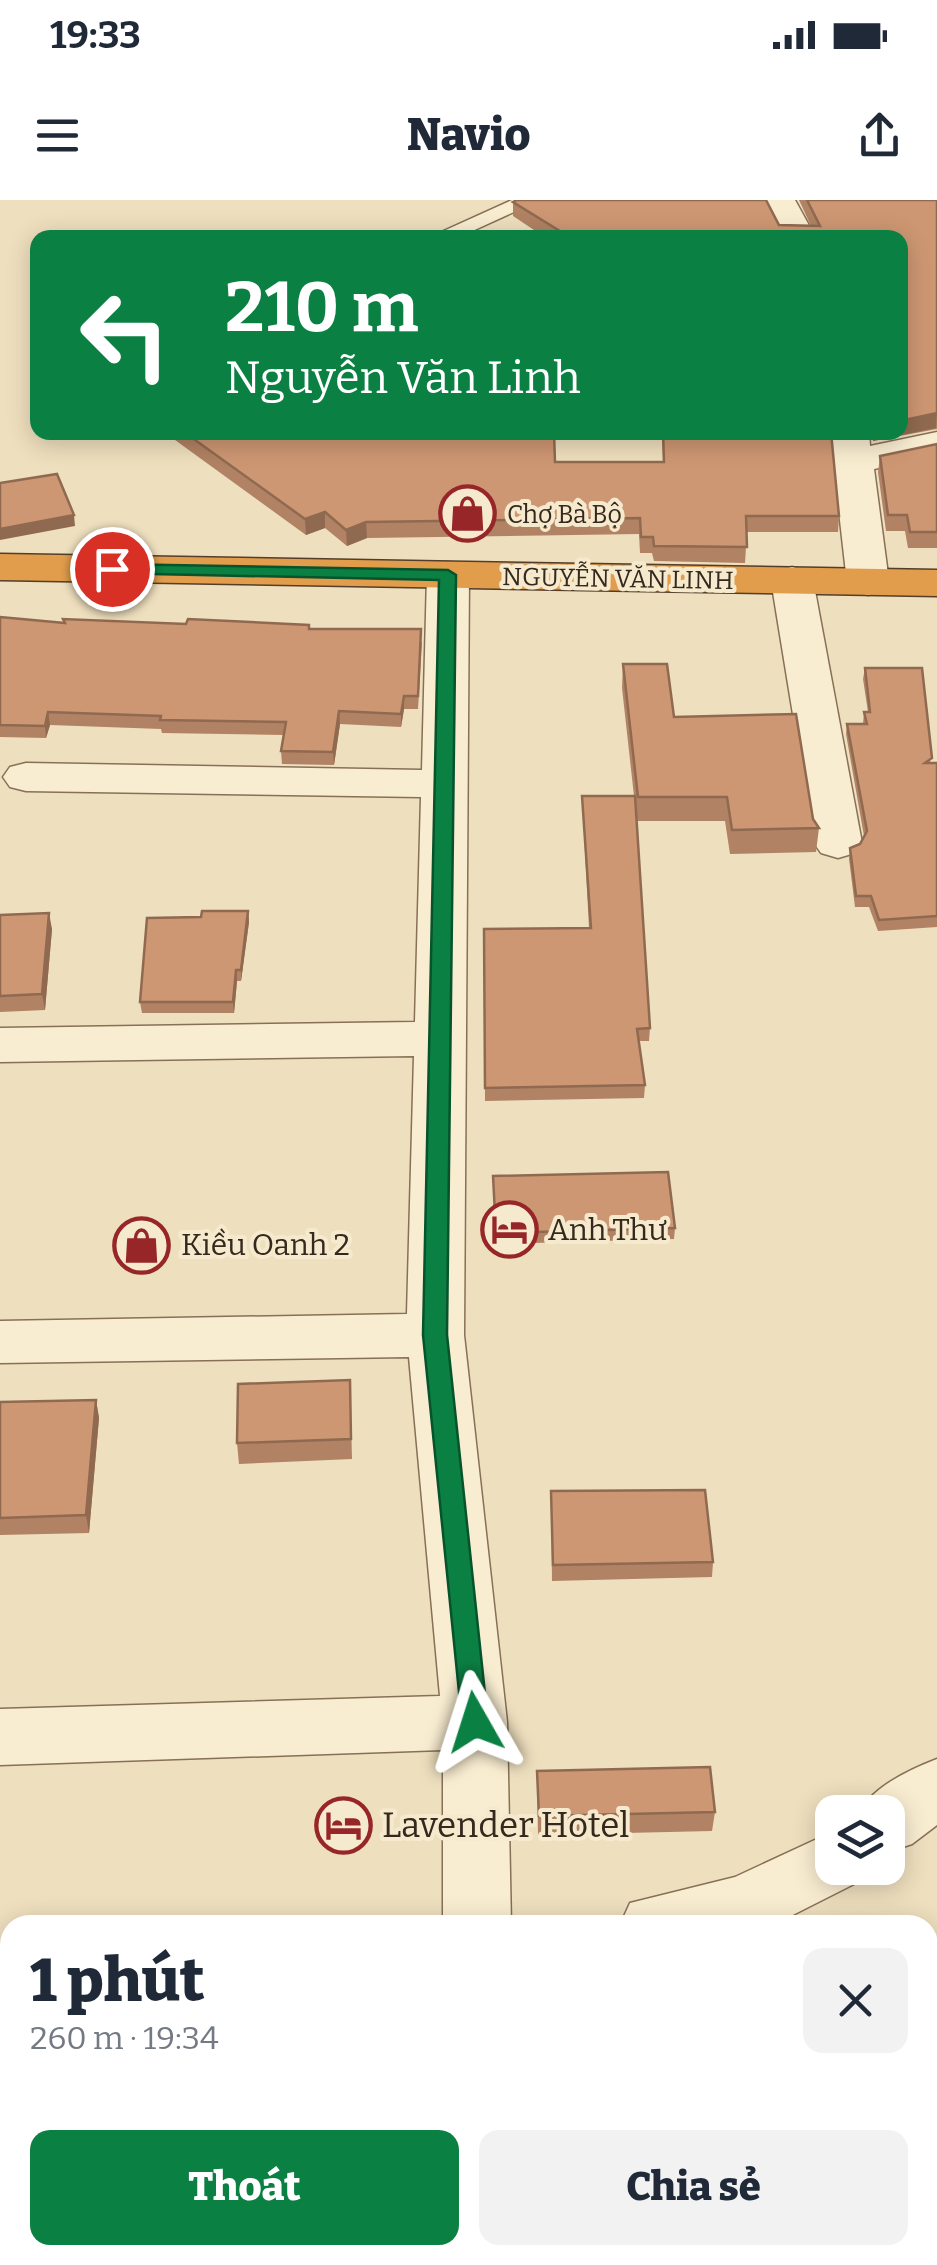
<!DOCTYPE html>
<html lang="vi">
<head>
<meta charset="utf-8">
<style>
  body { margin:0; font-family:Bitter,serif; background:#f2f2f3; color:#1f2937; height:100vh; display:flex; flex-direction:column; font-size:38px; white-space:nowrap }
  * { box-sizing:border-box; margin:0 }
  p { font-size:32px; color:#747a83 }
  .icon { flex:none; width:55px; height:55px; fill:none; stroke:currentColor; stroke-width:2; stroke-linecap:round; stroke-linejoin:round }
  .map { position:relative; flex:1; overflow:hidden }
  .drawer { position:absolute; left:0px; top:1715px; width:938px; height:350px; display:flex; flex-direction:column; background:#fff; border-radius:30px 30px 0 0; box-shadow:0 5px 25px #0003 }
  .drawer>* { flex:none }
  .hud { position:absolute; left:30px; top:30px; width:878px; height:210px; border-radius:20px; box-shadow:0 5px 25px #0003; background:#0b8043; color:#fff; overflow:hidden }
  .tools { position:absolute; left:815px; top:1595px; display:grid; gap:20px }
  .tools a { display:grid; place-items:center; width:90px; height:90px; border-radius:20px; background:#fff; box-shadow:0 5px 25px #0003; font-size:50px }
  .pin { position:absolute; display:grid; place-items:center; width:85px; height:85px; color:#fff; margin:-42px; border:5px solid #fff; border-radius:50%; box-shadow:0 2px 10px #0007 }
  .me { position:absolute; width:110px; margin:-55px; rotate:354deg; stroke-linejoin:round; filter:drop-shadow(0 0 8px #0008) }
  .turn { display:flex; align-items:center; gap:35px; height:210px; padding:0 30px; font-size:45px }
  .turn .icon { width:130px; height:130px; stroke-width:2.5 }
  .turn b { display:block; font-size:70px; line-height:85px }
  .round { display:grid; place-items:center; flex:none; width:105px; height:105px; border-radius:20px; background:#f2f2f3 }
  .overview { display:flex; align-items:center; justify-content:space-between; height:170px; padding:0 30px }
  h1 { font-size:60px; font-weight:800; line-height:75px }
  .button { display:flex; gap:20px; margin-top:auto; padding:20px 30px }
  .button a { flex:1; height:115px; border-radius:20px; background:#0b8043; color:#fff; font-size:40px; font-weight:800; line-height:115px; text-align:center }
  .button a+a { background:#f2f2f3; color:#1f2937 }
  .status { display:flex; justify-content:space-between; align-items:center; height:70px; padding:0 50px; background:#fff; direction:ltr }
  .status svg { height:28px; fill:currentColor }
  header { display:flex; justify-content:space-between; align-items:center; height:130px; padding:0 30px; background:#fff; font-size:45px; font-weight:800 }
  .map>svg:first-child { display:block }
  .lines { fill:none; stroke-linecap:round; stroke-linejoin:round }
  .lane-casing { stroke:#877057; stroke-width:3 }
  .street-casing { stroke:#877057; stroke-width:3 }
  .highway-casing { stroke:#543e2b; stroke-width:3 }
  .lane { fill:#f9edd1; fill-rule:evenodd }
  .street { fill:#f9edd1; fill-rule:evenodd }
  .highway { fill:#e19d4c; fill-rule:evenodd }
  .wall { fill:#b18263 }
  .shaded-wall { fill:#906a50 }
  .building { fill:#ce9773; stroke:#906a50; stroke-width:2.5 }
  .route { fill:#0b8043; stroke:#07532c; stroke-width:2.5 }
  .labels { text-anchor:middle; stroke-width:8; stroke-linejoin:round; paint-order:stroke }
  .far-poi-label { font-size:25px; fill:#36281c; stroke:#f6eace; text-anchor:start }
  .far-street-label { font-size:25px; fill:#36281c; stroke:#f6eace }
  .poi-label { font-size:30px; fill:#36281c; stroke:#f6eace; text-anchor:start }
  .near-poi-label { font-size:35px; fill:#36281c; stroke:#f6eace; text-anchor:start }
</style>
</head>
<body>
<div class="status"><b>19:33</b><svg viewBox="0 0 49 12"><path d="M0 12V9h3v3zM5 12V6h3v6zM10 12V3h3v9zM15 12V0h3v12zM26 1h20v11H26zM47 4h2v5h-2z"/></svg></div>
<header><svg class="icon" aria-label="menu" viewBox="0 0 24 24"><path d="M4 6h16M4 12h16M4 18h16"/></svg>Navio<svg class="icon" aria-label="share" viewBox="0 0 24 24"><path d="M12 15V3M7 8l5-5 5 5M5 13v7h14v-7"/></svg></header>
<div class="map">
<svg width="937" height="2065" viewBox="0 0 937 2065">
  <rect width="100%" height="100%" fill="#eedfbe"/>
  <g class="lines">
    <defs>
      <polygon id="lane" points="512,0 540,0 457,38 428,38"/>
      <g id="street">
        <polygon points="761,0 795,0 816,38 781,38"/>
        <polygon points="830,232 869,232 870,246 937,232 937,256 874,269 889,382 883,391 868,395 853,391 847,382"/>
        <polygon points="448,362 463,366 469,375 464,1135 507,1522 511,1725 443,1725 443,1550 0,1565 0,1509 440,1496 409,1157 0,1163 0,1121 407,1114 414,856 0,862 0,828 415,822 421,597 26,591 10,587 3,577 10,567 26,563 422,570 427,375 433,366"/>
        <polygon points="792,367 807,371 813,380 862,643 855,653 838,658 821,653 814,643 771,380 777,371"/>
        <path d="M937 1559V1625L912 1644 888 1652V1612H860C872 1587 911 1569 937 1559Z"/>
        <polygon points="832,1632 832,1668 863,1668 856,1683 773,1725 620,1725 630,1703 735,1677"/>
        <polygon points="10,1964 10,2037 0,2041 0,1968"/>
      </g>
      <polygon id="highway" points="0,354 937,370 937,396 0,380"/>
    </defs>
    <use href="#lane" class="lane-casing"/>
    <use href="#street" class="street-casing"/>
    <use href="#highway" class="highway-casing"/>
    <use href="#lane" class="lane"/>
    <use href="#street" class="street"/>
    <use href="#highway" class="highway"/>
  </g>
  <g class="wall">
    <polygon points="799,0 937,0 937,229 873,241 870,232 900,232 900,38 546,38 513,16 513,2 779,25 811,26"/>
    <polygon points="164,232 554,232 555,262 663,262 662,232 831,232 839,316 838,332 747,332 745,363 654,361 652,353 640,353 639,334 367,338 347,346 325,328 306,335"/>
    <polygon points="937,244 937,348 908,348 905,331 886,331 878,272 880,256"/>
    <polygon points="0,417 63,423 63,419 309,429 422,442 418,509 404,509 401,527 340,524 334,565 282,564 281,551 284,535 162,533 161,529 50,525 46,538 0,537"/>
    <polygon points="623,464 674,517 813,619 819,628 816,652 730,654 725,621 637,621 650,828 649,841 639,841 645,885 644,898 485,901 484,729 589,728 582,596 634,596 622,488"/>
    <polygon points="865,468 931,563 937,563 937,727 878,731 869,707 855,707 849,659 850,648 860,644 864,636 846,534 847,524 863,524 864,512 868,512 863,479"/>
    <polygon points="248,711 249,722 241,781 237,781 234,813 142,813 140,802 201,717"/>
    <polygon points="0,715 52,729 45,810 0,812"/>
    <polygon points="493,987 675,1028 674,1039 496,1044"/>
    <polygon points="350,1180 352,1259 239,1264 237,1243"/>
    <polygon points="96,1200 99,1218 89,1333 0,1335 0,1202"/>
    <polygon points="551,1291 713,1362 712,1377 552,1381"/>
    <polygon points="537,1571 715,1612 712,1631 538,1635"/>
    <polygon points="928,1754 937,1763 937,1817 934,1818 937,1822 937,2012 928,1999"/>
    <polygon points="557,2055 642,2055 641,2063 637,2065 562,2065"/>
  </g>
  <g class="shaded-wall">
    <polygon points="937,213 936,228 873,241 874,232 900,232 900,221"/>
    <polygon points="325,312 325,328 306,335 305,319"/>
    <polygon points="74,315 75,326 0,340 0,329"/>
    <polygon points="366,322 367,338 347,346 346,330"/>
    <polygon points="404,496 404,509 401,527 401,514"/>
    <polygon points="339,511 340,524 334,565 333,552"/>
    <polygon points="48,512 50,525 46,538 45,526"/>
    <polygon points="248,711 249,722 241,781 241,770"/>
    <polygon points="49,713 52,729 45,810 42,794"/>
    <polygon points="236,770 237,781 234,813 233,802"/>
    <polygon points="96,1200 99,1218 89,1333 86,1315"/>
    <polygon points="937,1805 937,1817 928,1822 928,1810"/>
    <polygon points="623,2055 642,2055 641,2063 637,2065 601,2065"/>
  </g>
  <g class="building">
    <polygon points="517,0 766,0 779,25 820,26 807,0 937,0 937,213 900,221 900,38 549,38 563,33 513,2"/>
    <polygon points="184,232 554,232 555,262 664,262 663,232 831,232 839,316 746,316 747,347 654,346 653,337 641,337 640,318 366,322 346,330 325,312 305,319"/>
    <polygon points="937,244 937,332 910,332 907,315 888,315 880,256"/>
    <polygon points="57,274 74,315 0,329 0,283"/>
    <polygon points="0,417 65,423 63,419 186,424 188,419 309,425 309,429 421,429 418,496 404,496 401,514 339,511 333,552 281,551 286,522 160,520 161,516 48,512 45,526 0,525"/>
    <polygon points="623,464 667,464 674,517 796,514 813,619 819,628 732,630 727,597 638,597"/>
    <polygon points="865,468 922,468 932,558 925,563 937,563 937,716 879,720 871,696 856,696 850,648 860,644 867,631 847,524 867,524 864,512 870,512"/>
    <polygon points="582,596 635,596 650,828 637,829 645,885 485,888 484,729 591,728"/>
    <polygon points="202,711 248,711 241,770 236,770 233,802 140,802 147,718 201,717"/>
    <polygon points="49,713 42,794 0,796 0,715"/>
    <polygon points="668,972 675,1028 496,1033 493,976"/>
    <polygon points="350,1180 351,1239 237,1243 238,1184"/>
    <polygon points="96,1200 86,1315 0,1318 0,1202"/>
    <polygon points="705,1290 713,1362 553,1365 551,1291"/>
    <polygon points="710,1567 715,1612 539,1616 537,1571"/>
    <polygon points="930,1753 937,1763 937,1805 928,1810 937,1822 937,1994 928,1980 928,1754"/>
    <polygon points="322,2055 399,2055 404,2065 300,2065"/>
    <polygon points="566,2055 623,2055 601,2065 571,2065"/>
    <polygon points="657,2055 860,2055 868,2065 644,2065 643,2063"/>
  </g>
  <polygon class="route" points="112,364 448,370 456,375 447,1135 488,1522 484,1530 475,1533 466,1530 462,1522 423,1135 439,380 106,373 106,365"/>
  <defs>
    <symbol id="shop-ring" viewBox="-11 -11 22 22"><circle r="9.5" fill="#f6eace" stroke="#972628" stroke-width="1.5"/><path d="M-5-2.5h2.3a2.7 3.5 0 0 1 5.4 0H5L5.5 6h-11ZM-1.5-2.5h3a1.5 2.3 0 0 0-3 0Z" fill="#972628"/></symbol>
    <symbol id="hotel-ring" viewBox="-11 -11 22 22"><circle r="9.5" fill="#f6eace" stroke="#972628" stroke-width="1.5"/><path d="M-6-4.5h1.5V1H6V5H4.5V3h-9V5H-6ZM-4 0a1.8 1.8 0 1 1 3.6 0ZM.5 0V-2.5h3Q6-2.5 6 0Z" fill="#972628"/></symbol>
  </defs>
  <g fill-rule="evenodd">
    <use href="#shop-ring" x="436" y="282" width="63" height="63"/>
    <use href="#hotel-ring" x="478" y="998" width="63" height="63"/>
    <use href="#shop-ring" x="110" y="1014" width="63" height="63"/>
    <use href="#hotel-ring" x="312" y="1594" width="63" height="63"/>
  </g>
  <g class="labels">
    <g class="far-poi-label">
      <text x="507" y="323">Chợ Bà Bộ</text>
    </g>
    <g class="far-street-label">
      <text transform="translate(618 378) rotate(1)" y="9">NGUYỄN VĂN LINH</text>
    </g>
    <g class="poi-label">
      <text x="548" y="1040">Anh Thư</text>
      <text x="181" y="1055">Kiều Oanh 2</text>
    </g>
    <g class="near-poi-label">
      <text x="382" y="1637">Lavender Hotel</text>
    </g>
  </g>
</svg>
<div class="tools">
<a><svg class="icon" aria-label="layers" viewBox="0 0 24 24"><path d="M12 4l9 5-9 5-9-5zM3 14l9 5 9-5"/></svg></a>
</div>
<div class="pin" style="left:112px;top:369px;background:#d93025"><svg class="icon" aria-label="arrive" viewBox="0 0 24 24"><path d="M6 21V4h12l-3 4 3 4H6"/></svg></div>
<svg class="me" style="left:475px;top:1522px" viewBox="-20 -20 40 40"><path d="M0-17L14 15 0 8-14 15z" fill="#0b8043" stroke="#fff" stroke-width="4"/></svg>
<div class="hud">
<div class="turn"><svg class="icon" aria-label="left" viewBox="0 0 24 24"><path d="M17 20v-9H6M10 6l-5 5 5 5"/></svg><div><b>210 m</b>Nguyễn Văn Linh</div></div>
</div>
<section class="drawer">
<div class="overview"><div><h1>1 phút</h1><p>260 m · 19:34</p></div><a class="round"><svg class="icon" aria-label="close" viewBox="0 0 24 24"><path d="M6 6l12 12M18 6L6 18"/></svg></a></div>
<div class="button"><a>Thoát</a><a>Chia sẻ</a></div>
</section>
</div>
</body>
</html>
